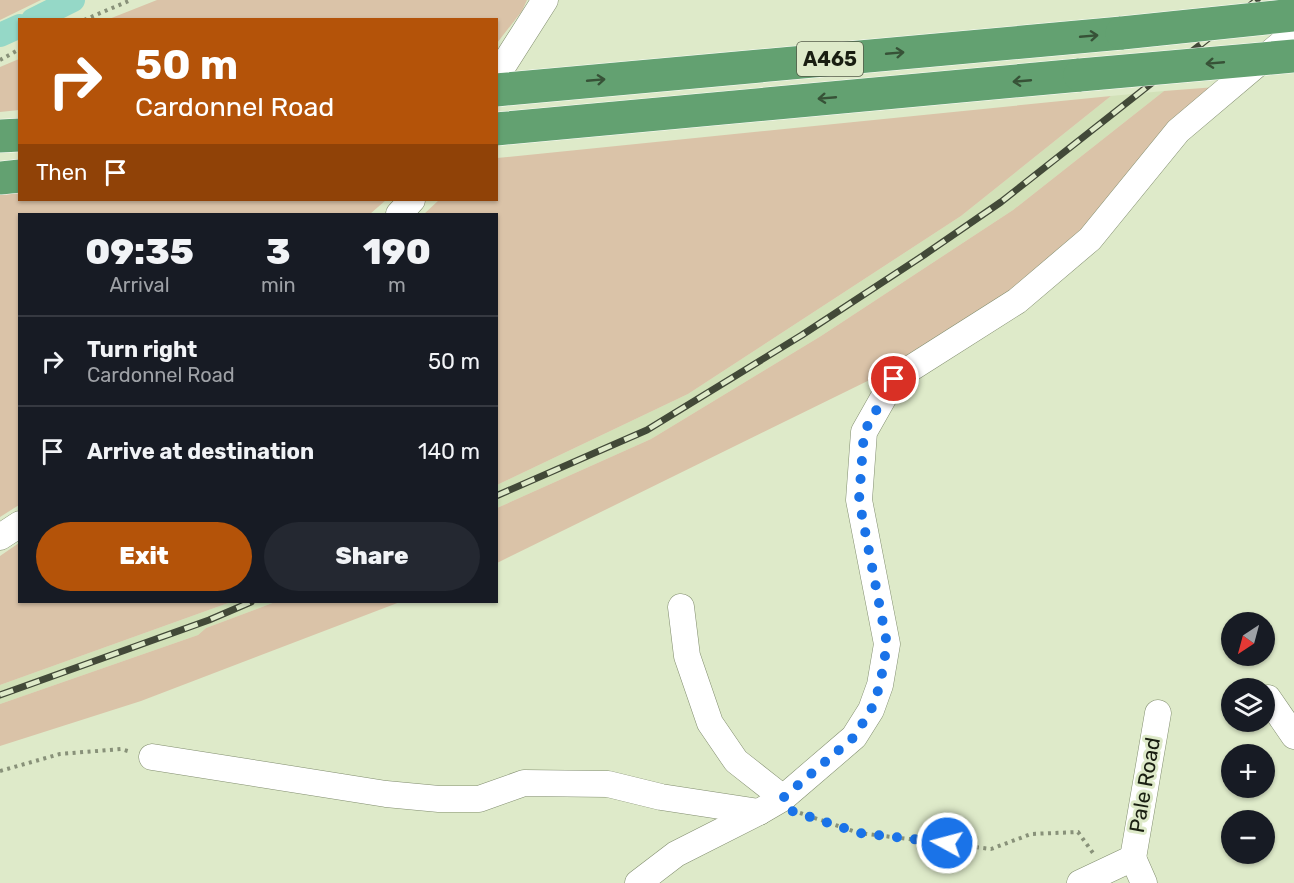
<!DOCTYPE html>
<html lang="en">
<head>
<meta charset="utf-8">
<style>
  body { margin:0; font-family:Rubik,sans-serif; background:#242831; color:#f1f3f6; height:100vh; display:flex; flex-direction:column; font-size:22px; white-space:nowrap }
  * { box-sizing:border-box; margin:0 }
  p { font-size:20px; color:#9ea1a6 }
  .icon { flex:none; width:33px; height:33px; fill:none; stroke:currentColor; stroke-width:2; stroke-linecap:round; stroke-linejoin:round }
  .map { position:relative; flex:1; overflow:hidden }
  .drawer { position:absolute; left:18px; top:213px; width:480px; height:390px; display:flex; flex-direction:column; background:#171b24; border-radius:0px; box-shadow:0 2px 4px #0004 }
  .drawer>* { flex:none }
  .top-card { position:absolute; left:18px; top:18px; width:480px; height:183px; border-radius:0px; box-shadow:0 2px 4px #0004; background:#b45309; color:#fff; overflow:hidden }
  .needle { width:39px; rotate:216deg }
  .buttons { position:absolute; left:1221px; top:612px; display:grid; gap:12px }
  .buttons a { display:grid; place-items:center; width:54px; height:54px; border-radius:50%; background:#171b24; box-shadow:0 2px 4px #0004; font-size:30px }
  .pin { position:absolute; display:grid; place-items:center; width:51px; height:51px; color:#fff; margin:-26px; border:3px solid #fff; border-radius:50%; box-shadow:0 2px 6px #0007 }
  .me { position:absolute; width:66px; margin:-33px; rotate:277deg; stroke-linejoin:round; filter:drop-shadow(0 0 4px #0008) }
  .turn { display:flex; align-items:center; gap:21px; height:126px; padding:0 18px; font-size:27px }
  .turn .icon { width:78px; height:78px; stroke-width:2.5 }
  .turn b { display:block; font-size:42px; line-height:51px }
  .then { display:flex; align-items:center; height:57px; padding:0 18px; background:#0003; gap:12px; font-size:22px }
  .eta { display:flex; justify-content:space-evenly; align-items:center; height:102px; text-align:center }
  .eta b { font-size:36px; font-weight:800; line-height:42px }
  .button { display:flex; gap:12px; margin-top:auto; padding:12px 18px }
  .button a { flex:1; height:69px; border-radius:36px; background:#b45309; color:#fff; font-size:24px; font-weight:800; line-height:69px; text-align:center }
  .button a+a { background:#242831; color:#f1f3f6 }
  ul { padding:0; list-style:none }
  li { display:flex; align-items:center; gap:18px; height:90px; padding:0 18px; border-top:2px solid #363941 }
  li div { flex:1 }
  li b { display:block; font-size:22px }
  li em { font-style:normal }
  .map>svg:first-child { display:block }
  .built { fill:#d2e1b8 }
  .green { fill:#dac3a8 }
  .lines { fill:none; stroke-linecap:round; stroke-linejoin:round }
  .canal { stroke:#95d8c7; stroke-width:24 }
  .minor-casing { stroke:#818d6e; stroke-width:27 }
  .highway-casing { stroke:#fff; stroke-width:34 }
  .path { stroke:#889179; stroke-width:4; stroke-dasharray:3 4.5; stroke-linecap:butt }
  .minor { stroke:#fff; stroke-width:26 }
  .highway { stroke:#63a171; stroke-width:33 }
  .rail-casing { stroke:#424938; stroke-width:7 }
  .rail { stroke:#deeac9; stroke-width:4.5; stroke-dasharray:14; stroke-linecap:butt }
  .highway-bridge-casing { stroke:#fff; stroke-width:34; stroke-linecap:butt }
  .highway-bridge { stroke:#63a171; stroke-width:33 }
  .oneway { stroke:#375237 }
  .route { stroke:#1a73e8; stroke-width:10; stroke-dasharray:0 18 }
  .labels { text-anchor:middle; stroke-width:6; stroke-linejoin:round; paint-order:stroke }
  .shield { fill:#deeac9; stroke:#545b48; stroke-width:1.5 }
  .shield-label { font-size:20px; font-weight:bold; fill:#191e11 }
  .street-label { font-size:21px; fill:#191e11; stroke:#deeac9 }
</style>
</head>
<body>
<div class="map">
<svg width="1294" height="883" viewBox="0 0 1294 883">
  <rect width="100%" height="100%" fill="#deeac9"/>
  <g class="built">
    <polygon points="1164,91 1013,210 821,336 651,439 497,508 497,485 688,394 961,216 1111,96"/>
    <polygon points="231,602 275,602 206,628 198,635 0,704 0,685"/>
  </g>
  <g class="green">
    <polygon points="0,0 41,0 0,20"/>
    <polygon points="157,0 527,0 522,11 497,43 496,20 109,19"/>
    <polygon points="19,59 19,110 0,112 0,67"/>
    <polygon points="1216,87 1104,209 1016,287 892,369 497,563 497,508 651,439 821,336 1013,210 1164,91"/>
    <polygon points="1111,96 961,216 688,394 497,485 496,214 424,214 439,200 496,200 497,158"/>
    <polygon points="19,191 20,200 386,200 370,214 20,214 19,505 0,517 0,193"/>
    <polygon points="19,543 20,602 231,602 0,685 0,556"/>
    <polygon points="275,602 400,602 141,701 0,746 0,704 198,635 206,628"/>
  </g>
  <g class="lines">
    <g class="canal">
      <polyline points="33,20 73,0"/>
      <polyline points="0,35 20,26"/>
    </g>
    <defs>
      <g id="minor">
        <polyline points="496,77 545,0"/>
        <polyline points="399,214 412,200"/>
        <polyline points="0,537 20,524"/>
        <polyline points="681,607 687,656 710,723 736,761 783,798"/>
        <polyline points="1268,698 1294,736"/>
        <polyline points="152,757 386,794 439,799 479,799 524,783 608,784 661,797 759,812"/>
        <polyline points="1133,858 1158,713"/>
        <polyline points="638,883 676,854 759,812 783,798 854,737 871,710 880,685 887,644 859,500 864,432 894,379 1017,301 1090,239 1178,131 1294,33"/>
        <polyline points="1080,883 1133,858 1144,883"/>
      </g>
      <g id="highway">
        <polyline points="496,90 1122,33"/>
        <polyline points="496,129 1080,75"/>
        <polyline points="0,136 20,135"/>
        <polyline points="0,178 20,176"/>
      </g>
    </defs>
    <use href="#minor" class="minor-casing"/>
    <use href="#highway" class="highway-casing"/>
    <g class="path">
      <polyline points="84,20 131,0"/>
      <polyline points="0,60 20,49"/>
      <polyline points="0,771 60,754 121,749 131,752"/>
      <polyline points="800,813 859,833 991,849 1031,834 1078,832 1093,853"/>
    </g>
    <use href="#minor" class="minor"/>
    <use href="#highway" class="highway"/>
    <defs>
      <g id="rail">
        <polyline points="496,496 647,430 802,335 924,255 1001,202 1257,0"/>
        <polyline points="0,695 209,620 251,602"/>
      </g>
    </defs>
    <use href="#rail" class="rail-casing"/>
    <use href="#rail" class="rail"/>
    <defs>
      <g id="highway-bridge">
        <polyline points="1122,33 1294,15"/>
        <polyline points="1080,75 1294,56"/>
      </g>
    </defs>
    <use href="#highway-bridge" class="highway-bridge-casing"/>
    <use href="#highway-bridge" class="highway-bridge"/>
  </g>
  <defs><path id="oneway-shaft" d="M-6 0H5M1.5-3L5.5 0L1.5 3" fill="none" stroke-width="1.6" stroke-linecap="round" stroke-linejoin="round" transform="scale(1.5)"/></defs>
  <g class="oneway">
    <use href="#oneway-shaft" transform="translate(1089 36) rotate(-5)"/>
    <use href="#oneway-shaft" transform="translate(895 53) rotate(-5)"/>
    <use href="#oneway-shaft" transform="translate(1215 63) rotate(175)"/>
    <use href="#oneway-shaft" transform="translate(596 80) rotate(-5)"/>
    <use href="#oneway-shaft" transform="translate(1022 81) rotate(175)"/>
    <use href="#oneway-shaft" transform="translate(827 98) rotate(175)"/>
  </g>
  <g class="lines">
    <polyline class="route" points="894,379 864,432 859,500 887,644 880,685 871,710 854,737 783,798 792,811 859,833 947,843"/>
  </g>
  <g class="labels">
    <rect class="shield" x="797" y="42" width="66" height="34" rx="4.5"/>
    <g class="shield-label">
      <text x="830" y="66">A465</text>
    </g>
    <g class="street-label">
      <text transform="translate(1145 785) rotate(-80)" y="7">Pale Road</text>
    </g>
  </g>
</svg>
<div class="buttons">
<a><svg class="needle" viewBox="-14 -14 28 28"><path d="M0-13l5 13h-10z" fill="#e53935"/><path d="M0 13l5-13h-10z" fill="#9ea1a6"/></svg></a>
<a><svg class="icon" aria-label="layers" viewBox="0 0 24 24"><path d="M12 4l9 5-9 5-9-5zM3 14l9 5 9-5"/></svg></a>
<a>+</a>
<a>−</a>
</div>
<div class="pin" style="left:894px;top:379px;background:#d93025"><svg class="icon" aria-label="arrive" viewBox="0 0 24 24"><path d="M6 21V4h12l-3 4 3 4H6"/></svg></div>
<svg class="me" style="left:947px;top:843px" viewBox="-20 -20 40 40"><circle r="17" fill="#1a73e8" stroke="#fff" stroke-width="3"/><path d="M0-11L8 9 0 5-8 9z" fill="#fff"/></svg>
<div class="top-card">
<div class="turn"><svg class="icon" aria-label="right" viewBox="0 0 24 24"><path d="M7 20v-9h11M14 6l5 5-5 5"/></svg><div><b>50 m</b>Cardonnel Road</div></div>
<div class="then">Then<svg class="icon" aria-label="arrive" viewBox="0 0 24 24"><path d="M6 21V4h12l-3 4 3 4H6"/></svg></div>
</div>
<section class="drawer">
<div class="eta">
<div><b>09:35</b><p>Arrival</p></div>
<div><b>3</b><p>min</p></div>
<div><b>190</b><p>m</p></div>
</div>
<ul>
<li><svg class="icon" aria-label="right" viewBox="0 0 24 24"><path d="M7 20v-9h11M14 6l5 5-5 5"/></svg><div><b>Turn right</b><p>Cardonnel Road</p></div><em>50 m</em></li>
<li><svg class="icon" aria-label="arrive" viewBox="0 0 24 24"><path d="M6 21V4h12l-3 4 3 4H6"/></svg><div><b>Arrive at destination</b></div><em>140 m</em></li>
</ul>
<div class="button"><a>Exit</a><a>Share</a></div>
</section>
</div>
</body>
</html>
